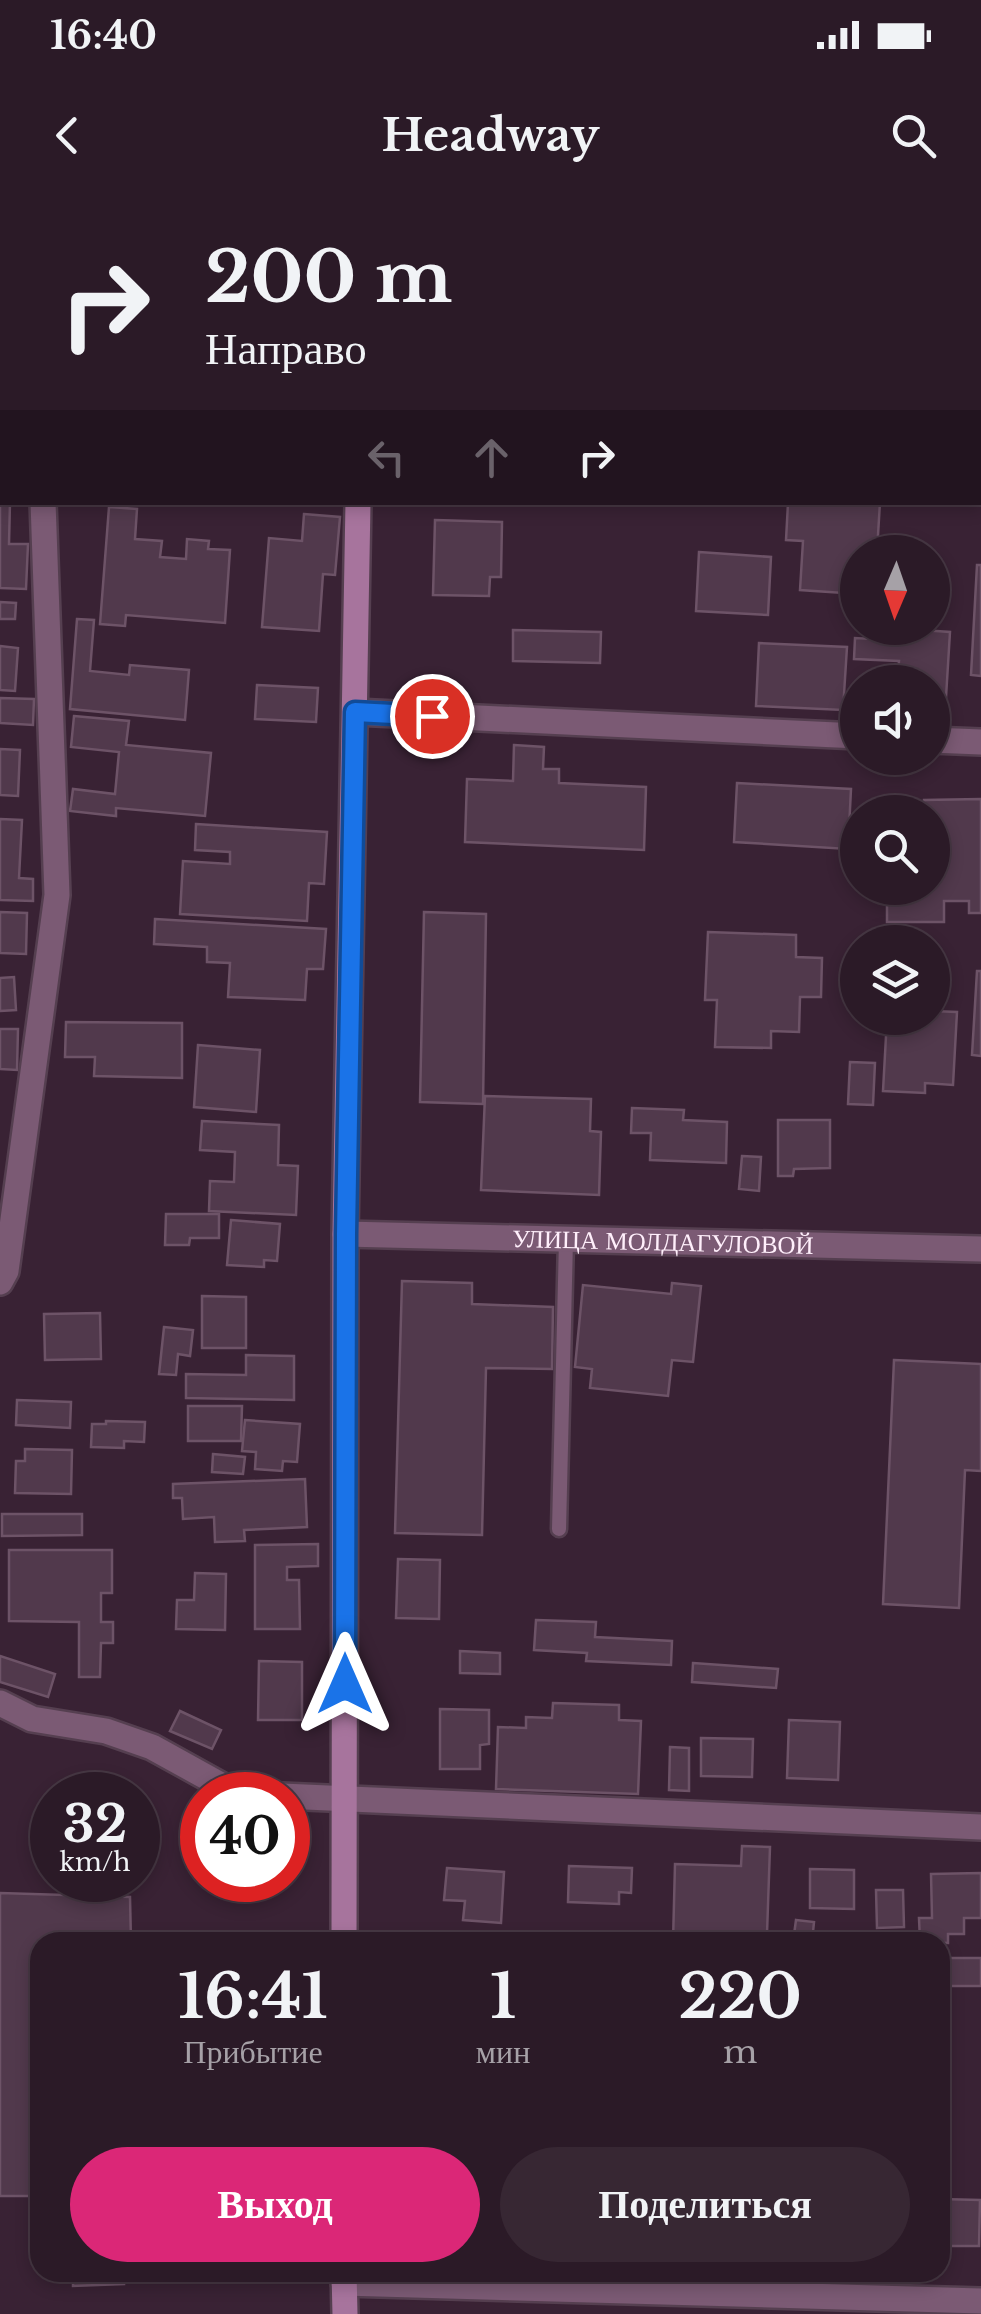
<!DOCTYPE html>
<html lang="ru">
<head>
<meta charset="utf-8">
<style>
  body { margin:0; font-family:"Libre Baskerville",serif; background:#372733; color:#f1f3f6; height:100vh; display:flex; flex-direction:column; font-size:38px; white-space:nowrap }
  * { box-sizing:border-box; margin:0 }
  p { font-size:32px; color:#a6a1a7 }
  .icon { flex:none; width:55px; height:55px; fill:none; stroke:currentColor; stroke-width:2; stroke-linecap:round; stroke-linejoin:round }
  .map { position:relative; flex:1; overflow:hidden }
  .side { position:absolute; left:30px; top:1732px; width:920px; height:350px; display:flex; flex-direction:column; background:#2b1a27; border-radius:30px; box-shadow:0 5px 15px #0003,0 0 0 2px #473844 }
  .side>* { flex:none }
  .banner { position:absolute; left:0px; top:0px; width:982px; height:305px; box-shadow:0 5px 15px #0003,0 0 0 2px #473844; background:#2b1a27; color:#f1f3f6; overflow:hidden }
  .needle { width:65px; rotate:182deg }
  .controls { position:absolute; left:840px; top:335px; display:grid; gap:20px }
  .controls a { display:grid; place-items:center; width:110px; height:110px; border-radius:50%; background:#2b1a27; box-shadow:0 5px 15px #0003,0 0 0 2px #473844; font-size:50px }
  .speed { position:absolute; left:30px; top:1572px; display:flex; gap:20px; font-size:50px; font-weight:700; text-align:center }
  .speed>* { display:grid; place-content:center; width:130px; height:130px; border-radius:50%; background:#2b1a27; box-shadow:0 5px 15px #0003,0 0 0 2px #473844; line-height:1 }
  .speed small { font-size:25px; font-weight:400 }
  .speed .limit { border:15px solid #d22; background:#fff; color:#111 }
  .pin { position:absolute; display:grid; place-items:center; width:85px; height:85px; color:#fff; margin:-42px; border:5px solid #fff; border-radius:50%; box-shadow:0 2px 10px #0007 }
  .me { position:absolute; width:110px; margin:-55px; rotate:0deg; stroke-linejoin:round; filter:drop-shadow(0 0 8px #0008) }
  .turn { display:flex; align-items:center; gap:35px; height:210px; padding:0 40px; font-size:45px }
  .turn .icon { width:130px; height:130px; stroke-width:2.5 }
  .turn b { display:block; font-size:70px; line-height:85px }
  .lanes { display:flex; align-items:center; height:95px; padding:0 40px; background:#0003; justify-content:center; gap:50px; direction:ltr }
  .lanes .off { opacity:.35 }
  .eta { display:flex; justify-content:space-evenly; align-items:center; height:170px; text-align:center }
  .eta b { font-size:60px; font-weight:800; line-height:70px }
  .cta { display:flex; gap:20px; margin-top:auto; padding:20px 40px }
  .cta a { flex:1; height:115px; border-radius:60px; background:#db2777; color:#fff; font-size:40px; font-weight:800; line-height:115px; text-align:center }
  .cta a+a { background:#372733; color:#f1f3f6 }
  .status { display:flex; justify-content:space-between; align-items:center; height:70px; padding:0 50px; background:#2b1a27; direction:ltr }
  .status svg { height:28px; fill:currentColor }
  header { display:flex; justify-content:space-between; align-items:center; height:130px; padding:0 40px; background:#2b1a27; font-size:45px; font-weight:800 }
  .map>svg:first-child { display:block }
  .building { fill:#51394c; stroke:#6d5367; stroke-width:2.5 }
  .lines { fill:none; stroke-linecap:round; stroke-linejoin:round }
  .lane-casing { stroke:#553f50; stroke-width:19 }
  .street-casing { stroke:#553f50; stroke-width:30 }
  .secondary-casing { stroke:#553f50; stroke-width:30 }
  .lane { stroke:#7b5a74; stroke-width:14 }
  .street { stroke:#7b5a74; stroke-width:25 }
  .secondary { stroke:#a7749d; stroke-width:25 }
  .route-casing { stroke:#114b97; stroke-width:25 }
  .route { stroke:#1a73e8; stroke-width:18 }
  .labels { text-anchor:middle; stroke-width:8; stroke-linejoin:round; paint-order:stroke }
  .street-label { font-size:25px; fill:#ffeffb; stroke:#2e182a }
</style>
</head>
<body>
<div class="status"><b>16:40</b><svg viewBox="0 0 49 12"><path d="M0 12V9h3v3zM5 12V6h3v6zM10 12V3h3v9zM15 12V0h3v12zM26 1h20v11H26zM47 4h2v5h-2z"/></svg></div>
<header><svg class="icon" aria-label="back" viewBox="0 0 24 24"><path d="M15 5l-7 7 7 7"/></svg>Headway<svg class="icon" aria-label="search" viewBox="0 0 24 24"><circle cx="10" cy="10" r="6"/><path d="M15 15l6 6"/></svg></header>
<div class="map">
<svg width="981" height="2114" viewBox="0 0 981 2114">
  <rect width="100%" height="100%" fill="#392234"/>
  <g class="building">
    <polygon points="0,296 2,302 10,302 9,344 28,344 26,389 0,388"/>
    <polygon points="820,302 880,302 877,352 858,352 858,394 800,390 803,341 786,340 788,303"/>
    <polygon points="109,307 137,309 135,339 162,341 160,357 186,359 187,339 209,341 208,349 230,350 225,423 126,415 125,426 100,424"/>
    <polygon points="304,314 340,317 335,375 323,374 319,431 262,427 269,338 302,341"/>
    <polygon points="435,320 502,322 501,377 490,377 489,396 433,395"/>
    <polygon points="699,352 771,357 768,415 696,411"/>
    <polygon points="977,365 981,365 981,476 971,475"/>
    <polygon points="0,402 16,403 15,419 0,419"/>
    <polygon points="77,419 94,420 90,471 129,475 130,465 189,470 185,520 70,509"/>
    <polygon points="892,428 950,432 944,530 932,529 932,482 897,482 899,461 854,459 855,438 892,440"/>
    <polygon points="513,430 601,432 600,463 513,461"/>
    <polygon points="759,443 847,447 843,510 756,506"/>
    <polygon points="0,446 18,448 15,491 0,490"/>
    <polygon points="257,485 318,488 316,522 255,519"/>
    <polygon points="0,498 34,499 33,525 0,523"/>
    <polygon points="74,516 129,521 126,545 211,553 205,616 116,608 116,616 70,611 73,589 115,594 119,552 71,547"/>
    <polygon points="514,545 544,547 543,569 559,569 559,583 646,587 644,650 465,642 467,579 513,581"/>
    <polygon points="0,549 20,550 18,596 0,595"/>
    <polygon points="737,583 851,589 848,649 734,642"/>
    <polygon points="981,599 981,713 969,713 969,701 944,701 944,722 887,722 887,689 932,688 932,612 924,612 924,600"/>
    <polygon points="0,619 22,620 19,678 33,679 33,701 0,700"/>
    <polygon points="196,624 327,632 324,684 309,683 307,721 180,714 183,661 230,664 230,652 195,650"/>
    <polygon points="0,712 27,713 26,754 0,753"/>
    <polygon points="424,712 486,714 483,904 420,902"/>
    <polygon points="155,719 326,729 323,769 307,769 305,800 228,797 230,763 207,762 207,747 154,744"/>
    <polygon points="708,732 796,735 796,757 822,758 821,797 800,797 799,832 771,831 771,848 715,847 717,800 705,800"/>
    <polygon points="977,771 981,771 981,856 972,855"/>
    <polygon points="14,777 16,810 0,811 0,778"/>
    <polygon points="932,811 957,812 953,885 925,883 925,893 883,891 887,818 932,818"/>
    <polygon points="66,822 182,823 182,878 94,876 95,857 65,857"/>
    <polygon points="0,829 18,829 17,870 0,869"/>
    <polygon points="198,845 260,850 256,912 194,907"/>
    <polygon points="850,862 875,863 873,905 848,904"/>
    <polygon points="485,896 591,899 590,931 601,932 599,995 481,990"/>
    <polygon points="632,908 684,910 683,920 727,922 726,963 650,960 651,933 631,933"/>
    <polygon points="778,920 830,920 830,968 794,969 793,976 778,976"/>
    <polygon points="202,921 279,925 278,965 298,966 296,1015 209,1011 210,981 234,982 235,952 200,950"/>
    <polygon points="742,956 761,957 759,991 739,989"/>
    <polygon points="166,1014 219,1014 219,1038 190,1038 189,1045 165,1045"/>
    <polygon points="231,1020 280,1024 277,1061 264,1060 264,1067 227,1065"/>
    <polygon points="402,1081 472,1083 472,1104 553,1107 552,1169 486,1168 482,1335 395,1333"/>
    <polygon points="672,1083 701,1086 693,1162 672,1160 668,1196 590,1188 592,1169 575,1167 583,1085 671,1094"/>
    <polygon points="202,1096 246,1097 246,1148 202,1148"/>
    <polygon points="100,1113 101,1159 45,1160 44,1114"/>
    <polygon points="164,1127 193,1130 190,1156 178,1154 176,1175 159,1174"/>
    <polygon points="246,1155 294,1156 294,1200 186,1198 186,1174 246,1175"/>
    <polygon points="894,1160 981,1164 981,1271 965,1270 959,1408 883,1404"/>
    <polygon points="17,1200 71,1202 70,1228 16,1225"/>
    <polygon points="188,1206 242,1206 241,1241 188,1241"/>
    <polygon points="245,1220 300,1224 297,1262 283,1261 282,1271 255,1269 256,1252 242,1251"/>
    <polygon points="106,1221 145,1222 144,1242 124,1241 124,1248 91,1247 92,1224 106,1224"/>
    <polygon points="25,1249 72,1250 71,1294 15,1293 16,1261 25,1261"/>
    <polygon points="213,1254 245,1257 243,1274 212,1272"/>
    <polygon points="305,1279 307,1327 244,1330 245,1341 215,1342 214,1317 183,1319 182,1298 173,1298 173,1284"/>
    <polygon points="2,1314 82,1314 82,1335 2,1336"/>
    <polygon points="318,1344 318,1366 287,1367 287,1380 299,1380 300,1429 255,1429 255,1345"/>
    <polygon points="9,1350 112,1350 112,1393 101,1393 101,1422 113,1422 113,1443 101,1443 100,1477 79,1477 79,1422 9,1421"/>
    <polygon points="398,1359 440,1360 439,1419 396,1418"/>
    <polygon points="195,1373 226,1374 225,1430 176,1429 177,1400 194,1400"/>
    <polygon points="536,1420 596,1422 595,1437 672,1441 671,1465 586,1461 587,1453 534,1450"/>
    <polygon points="460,1451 500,1453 500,1474 460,1473"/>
    <polygon points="0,1456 55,1474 48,1497 0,1482"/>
    <polygon points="259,1461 302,1462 302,1520 258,1520"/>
    <polygon points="693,1463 778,1469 776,1488 692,1482"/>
    <polygon points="553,1503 619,1505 619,1520 641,1521 638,1594 496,1589 498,1527 526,1528 526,1517 552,1518"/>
    <polygon points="440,1509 489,1510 489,1544 480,1545 480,1569 440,1569"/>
    <polygon points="180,1511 221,1530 212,1549 170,1531"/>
    <polygon points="789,1520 840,1522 838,1580 787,1578"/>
    <polygon points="701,1538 753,1539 752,1577 701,1576"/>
    <polygon points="670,1547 689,1548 689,1591 669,1590"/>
    <polygon points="742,1646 770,1647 767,1734 756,1733 756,1742 673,1742 675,1664 741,1666"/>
    <polygon points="569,1666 632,1668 631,1693 619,1692 619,1704 568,1702"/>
    <polygon points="447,1668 504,1672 501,1723 463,1720 465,1701 444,1700"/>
    <polygon points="810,1669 854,1670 854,1709 810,1708"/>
    <polygon points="981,1673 981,1718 964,1718 964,1734 948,1734 948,1743 920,1742 919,1718 932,1718 931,1674"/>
    <polygon points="876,1690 903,1690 904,1727 877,1728"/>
    <polygon points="0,1693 130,1697 131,1742 40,1742 40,1996 0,1996"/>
    <polygon points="796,1720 814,1722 812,1742 793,1742"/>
    <rect x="940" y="1758" width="41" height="28"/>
    <rect x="940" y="1902" width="8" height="34"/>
    <polygon points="940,1999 980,2000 979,2046 940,2046"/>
    <polygon points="73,2072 123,2072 124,2084 73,2086"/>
  </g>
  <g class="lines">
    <defs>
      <g id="lane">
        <polyline points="512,2 513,0"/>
        <polyline points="559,1329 566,1040"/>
      </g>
      <g id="street">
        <polyline points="90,2 91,0"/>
        <polyline points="0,283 2,283"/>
        <polyline points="355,512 858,536"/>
        <polyline points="932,540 981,542"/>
        <path id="s1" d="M345 1034 981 1049"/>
        <polyline points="0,1082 6,1071 57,695 43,302"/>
        <polyline points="0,1503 32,1519 106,1531 152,1547 237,1594 981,1627"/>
        <polyline points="344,2083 981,2101"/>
      </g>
      <g id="secondary">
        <polyline points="449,2 450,0"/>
        <polyline points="344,1742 345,1034 358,302"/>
        <polyline points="344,2072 345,2114"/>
      </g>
    </defs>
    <use href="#lane" class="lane-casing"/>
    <use href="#street" class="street-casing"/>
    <use href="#secondary" class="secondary-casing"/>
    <use href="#lane" class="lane"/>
    <use href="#street" class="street"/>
    <use href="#secondary" class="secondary"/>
  </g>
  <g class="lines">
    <defs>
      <polyline id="route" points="345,1484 346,1034 355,512 432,516"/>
    </defs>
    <use href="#route" class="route-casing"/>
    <use href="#route" class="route"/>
  </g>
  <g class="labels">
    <g class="street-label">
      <text dy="9" stroke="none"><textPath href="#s1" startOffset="318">УЛИЦА МОЛДАГУЛОВОЙ</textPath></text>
    </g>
  </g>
</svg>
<div class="controls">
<a><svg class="needle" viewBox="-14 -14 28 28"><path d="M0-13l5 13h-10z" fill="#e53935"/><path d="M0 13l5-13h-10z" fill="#a6a1a7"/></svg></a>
<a><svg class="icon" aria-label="sound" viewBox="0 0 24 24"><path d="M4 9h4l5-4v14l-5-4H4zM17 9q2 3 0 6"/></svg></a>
<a><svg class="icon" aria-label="search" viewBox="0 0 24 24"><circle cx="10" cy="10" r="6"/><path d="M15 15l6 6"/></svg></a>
<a><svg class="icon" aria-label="layers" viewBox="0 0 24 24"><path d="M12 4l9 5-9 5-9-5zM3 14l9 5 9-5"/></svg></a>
</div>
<div class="speed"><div>32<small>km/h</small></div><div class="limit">40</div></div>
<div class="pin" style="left:432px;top:516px;background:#d93025"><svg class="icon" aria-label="arrive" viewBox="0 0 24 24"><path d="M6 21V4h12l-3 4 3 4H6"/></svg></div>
<svg class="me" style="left:345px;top:1484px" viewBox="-20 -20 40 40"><path d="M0-17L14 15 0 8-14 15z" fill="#1a73e8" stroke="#fff" stroke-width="4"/></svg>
<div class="banner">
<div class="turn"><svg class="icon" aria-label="right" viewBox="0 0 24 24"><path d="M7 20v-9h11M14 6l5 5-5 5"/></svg><div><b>200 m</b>Направо</div></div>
<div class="lanes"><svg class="icon off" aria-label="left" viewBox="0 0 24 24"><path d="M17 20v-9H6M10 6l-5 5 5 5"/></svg><svg class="icon off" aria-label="ahead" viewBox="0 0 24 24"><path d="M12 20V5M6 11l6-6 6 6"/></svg><svg class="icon" aria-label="right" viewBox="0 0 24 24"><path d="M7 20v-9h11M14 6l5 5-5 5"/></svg></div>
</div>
<section class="side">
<div class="eta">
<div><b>16:41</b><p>Прибытие</p></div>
<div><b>1</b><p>мин</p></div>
<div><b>220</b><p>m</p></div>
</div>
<div class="cta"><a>Выход</a><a>Поделиться</a></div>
</section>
</div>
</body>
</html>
